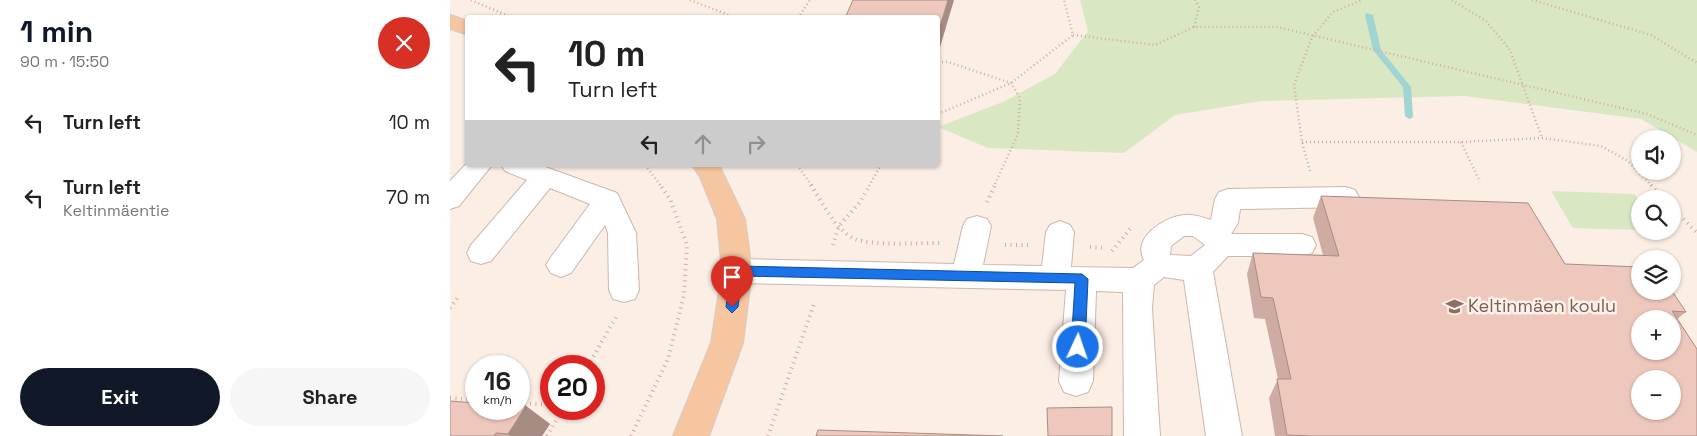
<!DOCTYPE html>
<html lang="en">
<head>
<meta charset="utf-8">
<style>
  body { margin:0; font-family:"Space Grotesk",sans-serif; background:#f6f6f6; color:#222; height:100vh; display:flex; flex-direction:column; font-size:19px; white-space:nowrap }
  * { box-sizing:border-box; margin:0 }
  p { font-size:16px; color:#767676 }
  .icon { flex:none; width:28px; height:28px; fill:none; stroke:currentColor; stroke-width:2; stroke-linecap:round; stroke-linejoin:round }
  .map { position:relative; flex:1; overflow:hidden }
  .drawer { display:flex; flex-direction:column; background:#fff; width:450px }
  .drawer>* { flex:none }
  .banner { position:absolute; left:15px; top:15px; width:475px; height:152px; border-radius:5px; box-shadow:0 1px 4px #0004; background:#fff; color:#222; overflow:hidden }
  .controls { position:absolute; left:1181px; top:130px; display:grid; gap:10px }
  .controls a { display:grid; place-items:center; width:50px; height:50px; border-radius:50%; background:#fff; box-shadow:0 1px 4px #0004; font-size:25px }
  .speed { position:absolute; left:15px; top:355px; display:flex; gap:10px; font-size:25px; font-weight:700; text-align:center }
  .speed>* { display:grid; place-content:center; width:65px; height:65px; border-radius:50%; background:#fff; box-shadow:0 1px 4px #0004; line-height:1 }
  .speed small { font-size:12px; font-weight:400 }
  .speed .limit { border:8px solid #d22; background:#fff; color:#111 }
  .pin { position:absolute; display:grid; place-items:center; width:42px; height:42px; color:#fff; margin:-51px -21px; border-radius:50% 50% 50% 0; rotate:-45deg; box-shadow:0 0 5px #0007 }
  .pin .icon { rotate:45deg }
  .me { position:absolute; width:55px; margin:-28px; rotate:3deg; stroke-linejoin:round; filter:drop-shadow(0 0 4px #0008) }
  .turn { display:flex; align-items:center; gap:18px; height:105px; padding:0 20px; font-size:22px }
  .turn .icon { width:65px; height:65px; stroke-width:2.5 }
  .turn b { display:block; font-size:35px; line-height:42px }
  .lanes { display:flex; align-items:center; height:48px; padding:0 20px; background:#0003; justify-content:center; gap:25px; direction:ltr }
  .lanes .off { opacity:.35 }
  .round { display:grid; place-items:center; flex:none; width:52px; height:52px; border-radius:26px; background:#f6f6f6 }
  .headline { display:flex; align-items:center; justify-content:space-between; height:85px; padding:0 20px }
  h1 { font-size:30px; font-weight:600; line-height:38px; color:#111827 }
  .primary-button { display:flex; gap:10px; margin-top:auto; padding:10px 20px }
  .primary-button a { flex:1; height:58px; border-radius:30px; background:#111827; color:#fff; font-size:20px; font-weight:600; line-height:58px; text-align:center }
  .primary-button a+a { background:#f6f6f6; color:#222 }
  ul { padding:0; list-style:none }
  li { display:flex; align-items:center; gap:15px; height:75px; padding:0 20px }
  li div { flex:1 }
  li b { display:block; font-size:19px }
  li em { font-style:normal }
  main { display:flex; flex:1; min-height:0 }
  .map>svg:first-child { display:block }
  .green { fill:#d9e8c3 }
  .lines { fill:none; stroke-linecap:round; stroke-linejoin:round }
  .stream { fill:#a0d5d3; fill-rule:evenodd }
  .minor-casing { stroke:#ceb6ae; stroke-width:2 }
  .major-casing { stroke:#d5cbc9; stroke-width:2 }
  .path-far1 { stroke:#d4aba0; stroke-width:2.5; stroke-dasharray:1 3; stroke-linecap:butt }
  .path { stroke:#d4aba0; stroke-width:4; stroke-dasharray:1 4.5; stroke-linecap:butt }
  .minor { fill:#fff; fill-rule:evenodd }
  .major { fill:#f6c6a0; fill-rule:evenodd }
  .wall { fill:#ceaca3 }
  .shaded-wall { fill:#a78c84 }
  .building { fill:#efc8bd; stroke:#a78c84; fill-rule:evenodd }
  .route { fill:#1a73e8; stroke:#114b97 }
  .labels { text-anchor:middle; stroke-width:5; stroke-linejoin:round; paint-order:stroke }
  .education-label { font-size:18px; fill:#785e54; stroke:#fef2ea; text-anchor:start }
</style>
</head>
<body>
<main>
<section class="drawer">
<div class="headline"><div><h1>1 min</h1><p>90 m · 15:50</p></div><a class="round" style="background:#d93025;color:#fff"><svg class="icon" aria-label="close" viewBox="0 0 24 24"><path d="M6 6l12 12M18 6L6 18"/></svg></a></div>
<ul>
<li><svg class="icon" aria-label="left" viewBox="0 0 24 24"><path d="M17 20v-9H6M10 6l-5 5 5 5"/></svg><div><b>Turn left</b></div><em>10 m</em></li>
<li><svg class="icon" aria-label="left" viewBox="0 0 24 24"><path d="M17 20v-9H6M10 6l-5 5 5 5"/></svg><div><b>Turn left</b><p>Keltinmäentie</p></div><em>70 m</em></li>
</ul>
<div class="primary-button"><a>Exit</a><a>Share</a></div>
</section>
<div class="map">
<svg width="1247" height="436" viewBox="0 0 1247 436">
  <rect width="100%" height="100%" fill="#fbeee4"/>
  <g class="green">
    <polygon points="630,0 1247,0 1247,152 1191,119 1014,96 811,101 725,115 674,153 538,148 488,127 555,101 605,74 638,31"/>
    <polygon points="1101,191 1184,194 1190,202 1190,230 1123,228"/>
  </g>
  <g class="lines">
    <polygon class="stream" points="916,13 923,15 931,50 961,87 963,116 962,118 959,119 955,116 953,87 923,50 915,15"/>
    <defs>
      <g id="minor">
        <polygon points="18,162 18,165 42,165 9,206 0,209 0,181"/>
        <polygon points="51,165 90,165 167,193 186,233 189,290 185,299 174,302 163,299 159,290 158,233 155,225 121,273 111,277 101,273 96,265 101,257 140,204 100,188 41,261 31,264 21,261 17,253 21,245 77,180 55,171"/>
        <path d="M896 187 905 190 909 197 905 204 896 207 790 209 788 223 781 234H852L862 237 866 245 862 253 852 256H778L763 272 792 436H756L734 280 714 277 704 285 702 308 710 436H674L673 292 646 291 643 381 638 392 626 396 614 392 609 381 616 290 287 283 277 279 272 271 277 263 287 259 504 264 513 226 517 219 527 216 537 219 541 226 533 265 592 266 596 232 600 225 610 221 620 225 624 232 621 267 683 268 694 260C682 237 714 217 734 215 743 214 752 217 761 220L765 199 769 192 778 189ZM734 236H743L755 245 741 256 720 255 721 246Z"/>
      </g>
      <g id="major">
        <polygon points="0,15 18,21 18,35 0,29"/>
        <polygon points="242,165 269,165 295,219 302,271 293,343 259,436 223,436 261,343 272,271 267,219 250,177"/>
      </g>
    </defs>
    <use href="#minor" class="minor-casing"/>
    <use href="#major" class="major-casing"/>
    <g class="path-far1">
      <polyline points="21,0 63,18"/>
      <polyline points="240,0 286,18"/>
      <polyline points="1002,0 1036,21 1060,50 1092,138"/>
      <polyline points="1082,0 1201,35 1247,63"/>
      <polyline points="348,18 360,0"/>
      <polyline points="744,27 749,7 745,0"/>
      <polyline points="623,35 705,45 744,27 827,27 1197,114 1247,135"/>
      <polyline points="488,62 498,62 561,83 570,98 568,134 544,186"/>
      <polyline points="488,114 561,83 623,35 614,0"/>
      <polyline points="852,142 1011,142 1092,138 1151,146 1178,161 1202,186"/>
      <polyline points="1011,142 1030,182"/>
      <polyline points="195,165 211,186"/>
      <polyline points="347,165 362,186"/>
      <polyline points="860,171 852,142 844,85 862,37 883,12 913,0"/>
      <polyline points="419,186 431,165"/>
    </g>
    <g class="path">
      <path d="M361 185C372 202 386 231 405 239 423 246 470 243 491 243"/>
      <polyline points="1201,185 1214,199"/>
      <polyline points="537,202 545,185"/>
      <polyline points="1222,207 1247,233"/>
      <polyline points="383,245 389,226 410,202 420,185"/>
      <polyline points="555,245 579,245"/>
      <polyline points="640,247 654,248"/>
      <polyline points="662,251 680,229"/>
      <polyline points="0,308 9,296"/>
      <polyline points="138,366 166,317"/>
      <polyline points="0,398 26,400"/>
      <polyline points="69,403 101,405"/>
      <polyline points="97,436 113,409"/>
      <polyline points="181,436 218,359 234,295 237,245 220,199 210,185"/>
      <polyline points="318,436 365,301"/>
    </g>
    <use href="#minor" class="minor"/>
    <use href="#major" class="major"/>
  </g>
  <g class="wall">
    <polygon points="871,196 1115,264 1236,312 1227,319 1247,436 825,436 819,398 828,379 815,319 804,318 797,274 803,253 873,255 863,218"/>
    <polygon points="76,406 100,424 92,436 0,436"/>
  </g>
  <g class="shaded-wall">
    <polygon points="498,0 504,0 488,54 488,33"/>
    <polygon points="76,406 100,424 92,436 61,436 58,434"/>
  </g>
  <g class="building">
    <polygon points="403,0 498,0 488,33 488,18 395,18"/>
    <path d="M871 196 1078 203 1115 264 1190 267V291H1222L1236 312 1222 311 1247 349V436H861L837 435 827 379H841L823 298 811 297 803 253 889 256ZM1190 319H1222V351H1190ZM1190 379H1222V411H1190Z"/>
    <polygon points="0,401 26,403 26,409 69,409 69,406 76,406 58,434 46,433 44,436 0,436"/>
    <polygon points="662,407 662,436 598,436 597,408"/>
    <polygon points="368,430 553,436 366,436"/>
  </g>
  <polygon class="route" points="287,266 632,274 638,279 635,347 633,351 623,351 621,347 625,283 292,276 288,307 282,313 276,307 281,271"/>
  <defs>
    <symbol id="school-bare" viewBox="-9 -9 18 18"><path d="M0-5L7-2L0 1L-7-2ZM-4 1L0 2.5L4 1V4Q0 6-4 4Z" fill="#8d6e63" stroke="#fef2ea" stroke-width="2.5" paint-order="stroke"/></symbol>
  </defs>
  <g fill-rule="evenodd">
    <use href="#school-bare" x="992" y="294" width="25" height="25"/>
  </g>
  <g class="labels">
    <g class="education-label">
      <text x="1018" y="312">Keltinmäen koulu</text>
    </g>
  </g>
</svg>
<div class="controls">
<a><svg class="icon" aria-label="sound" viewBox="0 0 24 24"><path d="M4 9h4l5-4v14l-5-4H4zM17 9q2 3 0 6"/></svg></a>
<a><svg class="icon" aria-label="search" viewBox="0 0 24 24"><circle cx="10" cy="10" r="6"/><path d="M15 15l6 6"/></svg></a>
<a><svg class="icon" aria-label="layers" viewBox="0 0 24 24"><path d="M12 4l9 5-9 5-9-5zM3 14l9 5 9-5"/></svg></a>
<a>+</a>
<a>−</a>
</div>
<div class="speed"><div>16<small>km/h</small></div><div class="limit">20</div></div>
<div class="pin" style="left:282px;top:307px;background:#d93025"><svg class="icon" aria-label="arrive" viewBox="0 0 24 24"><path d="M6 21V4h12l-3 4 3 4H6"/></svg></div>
<svg class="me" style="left:628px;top:347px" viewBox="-20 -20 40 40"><circle r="17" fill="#1a73e8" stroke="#fff" stroke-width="3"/><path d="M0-11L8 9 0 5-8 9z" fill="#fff"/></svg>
<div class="banner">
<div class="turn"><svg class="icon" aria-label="left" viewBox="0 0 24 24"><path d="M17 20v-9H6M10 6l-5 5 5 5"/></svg><div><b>10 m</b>Turn left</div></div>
<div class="lanes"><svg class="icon" aria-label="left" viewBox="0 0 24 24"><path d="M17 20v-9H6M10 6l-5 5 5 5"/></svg><svg class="icon off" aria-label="ahead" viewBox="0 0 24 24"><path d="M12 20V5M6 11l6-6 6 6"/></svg><svg class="icon off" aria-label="right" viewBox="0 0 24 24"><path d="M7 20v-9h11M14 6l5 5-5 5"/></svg></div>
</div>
</div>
</main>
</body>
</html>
